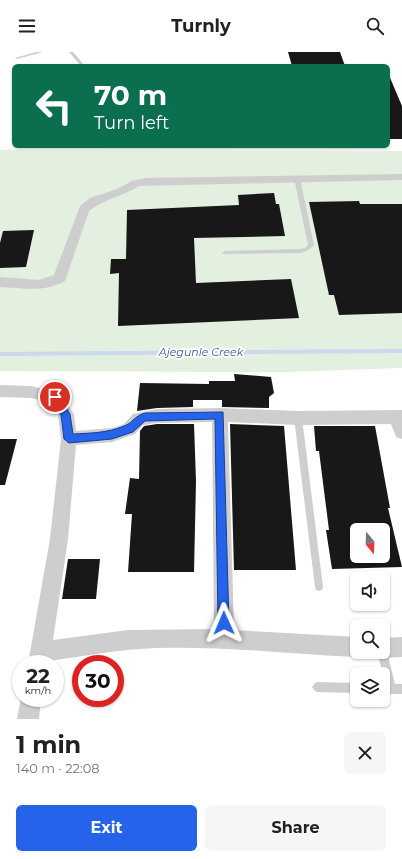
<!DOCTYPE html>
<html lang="en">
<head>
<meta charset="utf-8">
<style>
  body { margin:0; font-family:Montserrat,sans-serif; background:#f6f6f6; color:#202124; height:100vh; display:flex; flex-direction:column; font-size:15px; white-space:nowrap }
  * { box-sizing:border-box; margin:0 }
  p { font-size:13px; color:#757577 }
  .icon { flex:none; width:22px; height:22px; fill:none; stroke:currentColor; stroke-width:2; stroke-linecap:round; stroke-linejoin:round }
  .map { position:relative; height:667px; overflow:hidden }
  .drawer { display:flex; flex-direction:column; background:#fff; flex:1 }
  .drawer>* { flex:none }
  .top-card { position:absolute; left:12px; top:12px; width:378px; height:84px; border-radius:6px; box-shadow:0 1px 3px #0004; background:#0b6e4f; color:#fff; overflow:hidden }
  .needle { width:26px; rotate:161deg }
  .fabs { position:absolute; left:350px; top:471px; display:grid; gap:8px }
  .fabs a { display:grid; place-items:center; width:40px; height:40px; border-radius:6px; background:#fff; box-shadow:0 1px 3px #0004; font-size:20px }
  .speed { position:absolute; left:12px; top:603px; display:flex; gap:8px; font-size:20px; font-weight:700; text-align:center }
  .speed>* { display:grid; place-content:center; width:52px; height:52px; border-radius:50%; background:#fff; box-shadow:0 1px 3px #0004; line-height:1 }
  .speed small { font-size:10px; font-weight:400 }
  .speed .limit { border:6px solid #d22; background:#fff; color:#111 }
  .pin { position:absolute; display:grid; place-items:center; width:34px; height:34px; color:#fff; margin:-17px; border:2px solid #fff; border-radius:50%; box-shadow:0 1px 4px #0007 }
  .me { position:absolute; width:44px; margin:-22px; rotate:359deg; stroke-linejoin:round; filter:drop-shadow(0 0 3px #0008) }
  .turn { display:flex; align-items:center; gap:14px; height:84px; padding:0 16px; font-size:18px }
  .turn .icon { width:52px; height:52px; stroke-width:2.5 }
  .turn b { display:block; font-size:28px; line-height:34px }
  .round { display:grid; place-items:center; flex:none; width:42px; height:42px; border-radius:6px; background:#f6f6f6 }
  .summary { display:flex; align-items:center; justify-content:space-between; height:68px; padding:0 16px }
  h1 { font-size:24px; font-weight:700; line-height:30px }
  .action { display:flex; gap:8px; margin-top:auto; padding:8px 16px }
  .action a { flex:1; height:46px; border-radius:6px; background:#2563eb; color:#fff; font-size:16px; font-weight:700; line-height:46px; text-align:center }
  .action a+a { background:#f6f6f6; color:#202124 }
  header { display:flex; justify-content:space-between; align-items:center; height:52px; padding:0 16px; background:#fff; font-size:18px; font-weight:700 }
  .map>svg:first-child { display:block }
  .green { fill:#e3efdf }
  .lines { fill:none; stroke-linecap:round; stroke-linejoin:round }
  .stream { fill:#cad8f0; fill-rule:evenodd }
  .building { fill:#181818; fill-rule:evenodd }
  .service { fill:#cecece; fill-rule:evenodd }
  .minor { fill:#cecece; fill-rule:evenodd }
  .route { fill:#2563eb; stroke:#184099 }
  .labels { text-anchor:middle; stroke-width:4; stroke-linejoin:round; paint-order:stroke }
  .water-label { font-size:11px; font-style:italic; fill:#375b9c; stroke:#fff }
</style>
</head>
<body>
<header><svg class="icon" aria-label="menu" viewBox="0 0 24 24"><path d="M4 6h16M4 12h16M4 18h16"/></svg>Turnly<svg class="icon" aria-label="search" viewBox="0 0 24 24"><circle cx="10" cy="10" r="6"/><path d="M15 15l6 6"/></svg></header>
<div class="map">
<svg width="402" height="667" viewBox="0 0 402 667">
  <rect width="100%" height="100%" fill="#fff"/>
  <polygon class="green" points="0,98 402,99 402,316 287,320 0,319"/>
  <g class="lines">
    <polygon class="stream" points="402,297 402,301 0,304 0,300"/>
  </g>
  <g class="building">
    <polygon points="288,0 340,0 345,14 292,14"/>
    <polygon points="388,21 402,54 402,87 388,87"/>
    <polygon points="274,141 276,152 279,152 285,184 194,186 196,231 291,227 299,266 118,274 119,221 110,222 111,207 126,207 127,158 239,153 238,143"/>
    <polygon points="359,149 360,152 402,152 402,261 339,263 334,243 329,243 309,150"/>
    <polygon points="34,178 26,215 0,216 0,191 3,179"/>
    <polygon points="234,322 271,325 274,341 269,345 269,356 222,355 222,348 193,348 193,355 157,356 137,359 140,331 209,332 209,329 235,329"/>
    <polygon points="157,372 194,372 196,429 194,520 128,520 132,462 125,462 130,426 139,427 140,379 144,374"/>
    <polygon points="230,372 284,374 296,518 234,518"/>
    <path d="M314 374H375L390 456H388L402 515 332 517 326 478H329L319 399H316ZM357 478H383V504H357Z"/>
    <polygon points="0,387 17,387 5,433 0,433"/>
    <polygon points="68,507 100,507 96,547 62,547"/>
  </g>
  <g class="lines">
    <g class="service">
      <polygon points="36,0 43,0 17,7 15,6"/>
      <polygon points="69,0 73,0 85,14 81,14"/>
      <path d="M297 124 300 126 314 193C310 198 306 199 300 201L223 202 222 201 225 199 300 197 305 196 308 193 294 126Z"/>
      <polygon points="298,363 301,364 302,366 323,535 322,538 319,539 316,538 315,535 294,366 295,364"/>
      <polygon points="383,596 385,597 387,600 395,632 402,632 402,642 383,642 383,632 386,632 377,600 383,600"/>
      <polygon points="317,630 357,631 357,641 317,640 314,638 312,635 314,632"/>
    </g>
    <g class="minor">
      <path d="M402 122V128L139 134C123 144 104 147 89 159L65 229C44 241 23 236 0 235V225L39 228 54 223 80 154 90 146 117 137 132 129 146 126Z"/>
      <path d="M0 333 31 334 60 341 74 362 76 379 112 376 124 372 133 362 157 357 220 356 298 359 402 358V387L396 385 391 372 298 373 228 370 234 578 357 585V600H365L364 602 357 605C290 602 224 594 157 596 121 597 85 604 49 609L48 612H28L50 487 61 387 58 363 50 350 31 346 0 345ZM212 370 214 577 128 578 53 588 68 487 76 393 112 390 135 382 143 373 157 371Z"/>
      <polygon points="402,585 402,605 383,606 376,603 375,600 383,600 383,586"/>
      <polygon points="21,645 41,646 39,667 17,667"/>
    </g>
  </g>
  <path class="route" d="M55 341 58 342 70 362 73 382C90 381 108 381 124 374 133 371 134 364 145 361L223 360 229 571 228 575 224 577 219 575 218 571 215 367 145 369 133 380 112 387 69 391 64 387 61 363 50 345Z"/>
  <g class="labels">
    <g class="water-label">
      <text x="201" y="304">Ajegunle Creek</text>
    </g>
  </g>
</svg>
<div class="fabs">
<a><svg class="needle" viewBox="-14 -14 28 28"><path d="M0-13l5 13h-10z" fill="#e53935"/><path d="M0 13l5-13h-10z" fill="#757577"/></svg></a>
<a><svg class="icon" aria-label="sound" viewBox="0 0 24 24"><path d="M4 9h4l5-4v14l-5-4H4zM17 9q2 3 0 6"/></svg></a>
<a><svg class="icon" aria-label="search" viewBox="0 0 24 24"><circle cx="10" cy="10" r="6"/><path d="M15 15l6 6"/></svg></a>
<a><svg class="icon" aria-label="layers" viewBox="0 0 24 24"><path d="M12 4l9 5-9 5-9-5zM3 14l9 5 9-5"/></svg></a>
</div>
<div class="speed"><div>22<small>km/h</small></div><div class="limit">30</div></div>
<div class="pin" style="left:55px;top:345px;background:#d93025"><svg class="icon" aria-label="arrive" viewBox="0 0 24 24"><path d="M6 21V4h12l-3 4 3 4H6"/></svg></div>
<svg class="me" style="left:224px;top:571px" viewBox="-20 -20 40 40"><path d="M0-17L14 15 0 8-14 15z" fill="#2563eb" stroke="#fff" stroke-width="4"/></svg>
<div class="top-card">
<div class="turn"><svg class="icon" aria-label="left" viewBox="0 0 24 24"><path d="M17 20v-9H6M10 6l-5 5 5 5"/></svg><div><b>70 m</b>Turn left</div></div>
</div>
</div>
<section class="drawer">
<div class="summary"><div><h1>1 min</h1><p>140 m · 22:08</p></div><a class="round"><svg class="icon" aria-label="close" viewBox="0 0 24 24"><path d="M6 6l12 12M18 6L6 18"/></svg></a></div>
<div class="action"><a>Exit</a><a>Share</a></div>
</section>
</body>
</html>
